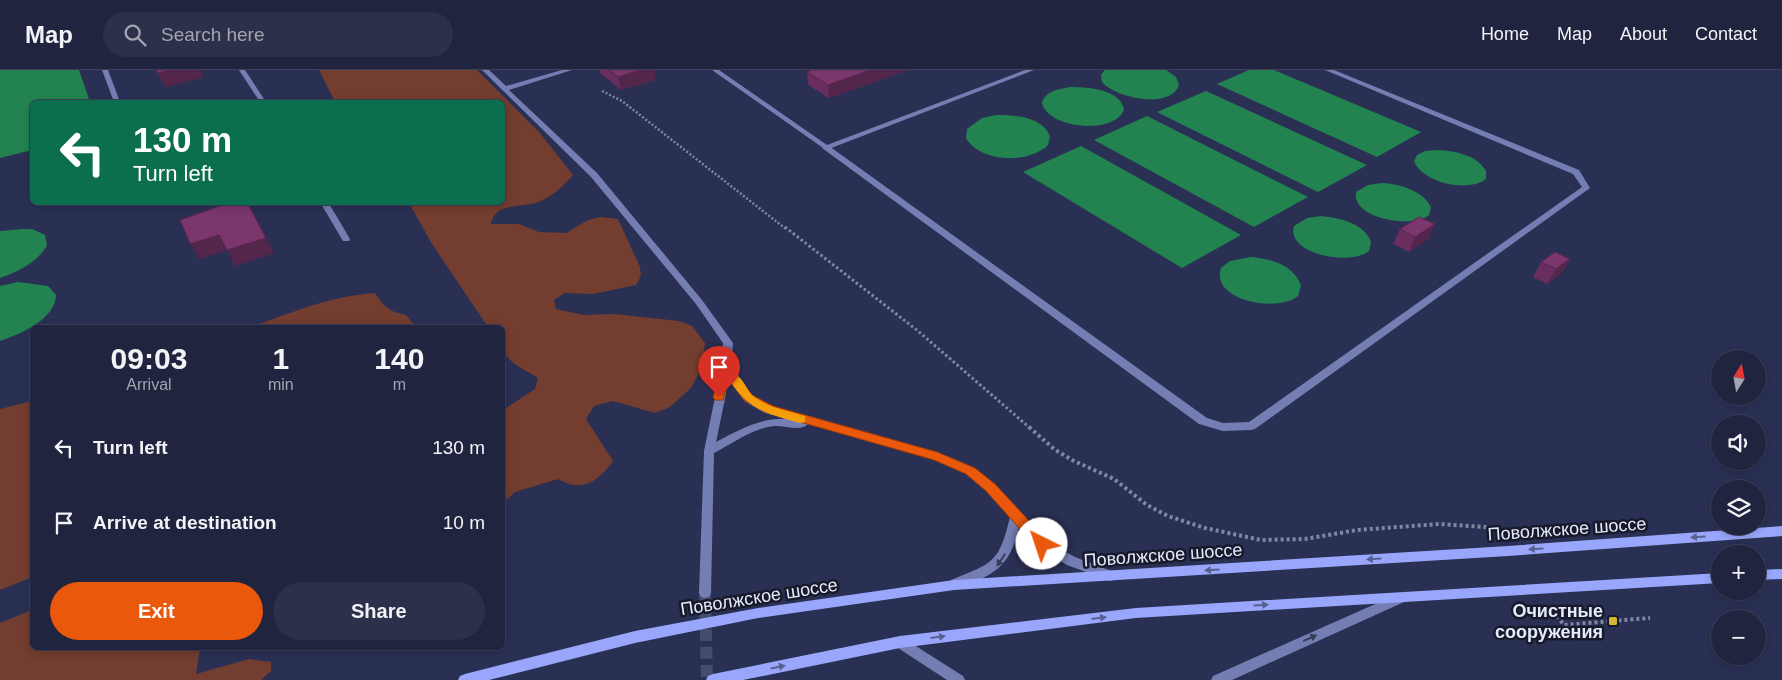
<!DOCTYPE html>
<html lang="en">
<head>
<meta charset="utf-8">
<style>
  body { margin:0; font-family:Arial,sans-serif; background:#2d304a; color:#f1f3f6; height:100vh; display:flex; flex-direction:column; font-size:19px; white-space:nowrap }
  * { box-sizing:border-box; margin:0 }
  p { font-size:16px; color:#a2a4b0 }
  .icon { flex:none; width:28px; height:28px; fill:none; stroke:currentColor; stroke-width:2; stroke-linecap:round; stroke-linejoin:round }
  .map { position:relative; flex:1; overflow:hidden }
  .sheet { position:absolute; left:30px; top:255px; width:475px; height:325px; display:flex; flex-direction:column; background:#20243f; border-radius:8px; box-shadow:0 2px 8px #0003,0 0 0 1px #3d4159 }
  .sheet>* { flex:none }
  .hud { position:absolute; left:30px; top:30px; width:475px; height:105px; border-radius:8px; box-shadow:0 2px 8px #0003,0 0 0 1px #3d4159; background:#0b6e4f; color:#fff; overflow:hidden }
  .needle { width:32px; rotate:11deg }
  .tools { position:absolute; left:1711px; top:280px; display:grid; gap:10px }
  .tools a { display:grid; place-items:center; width:55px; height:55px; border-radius:50%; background:#20243f; box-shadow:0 2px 8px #0003,0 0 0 1px #3d4159; font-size:25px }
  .pin { position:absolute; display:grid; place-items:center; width:42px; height:42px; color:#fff; margin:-51px -21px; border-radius:50% 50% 50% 0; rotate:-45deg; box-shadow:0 0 5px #0007 }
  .pin .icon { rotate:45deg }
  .me { position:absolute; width:55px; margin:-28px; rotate:319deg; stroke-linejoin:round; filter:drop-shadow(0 0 4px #0008) }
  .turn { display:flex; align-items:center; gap:18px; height:105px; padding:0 20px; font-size:22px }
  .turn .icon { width:65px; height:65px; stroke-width:2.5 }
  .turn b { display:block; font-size:35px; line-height:42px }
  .eta { display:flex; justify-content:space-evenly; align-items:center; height:85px; text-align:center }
  .eta b { font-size:30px; font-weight:600; line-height:35px }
  .primary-button { display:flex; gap:10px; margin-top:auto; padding:10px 20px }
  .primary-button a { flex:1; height:58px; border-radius:30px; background:#ea580c; color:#fff; font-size:20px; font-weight:600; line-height:58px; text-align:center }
  .primary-button a+a { background:#2d304a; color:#f1f3f6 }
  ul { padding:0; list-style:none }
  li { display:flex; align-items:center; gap:15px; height:75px; padding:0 20px }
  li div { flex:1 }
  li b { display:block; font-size:19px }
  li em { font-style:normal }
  header { display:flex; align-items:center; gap:30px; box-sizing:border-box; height:70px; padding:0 25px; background:#20243f; border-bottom:1px solid #3d4159 }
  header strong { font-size:24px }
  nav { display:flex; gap:28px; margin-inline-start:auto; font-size:18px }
  .search { width:350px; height:45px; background:#2d304a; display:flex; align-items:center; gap:12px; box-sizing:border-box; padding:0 18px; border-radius:28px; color:#a2a4b0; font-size:19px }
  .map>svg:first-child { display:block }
  .green { fill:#733d2f }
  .water { fill:#228350 }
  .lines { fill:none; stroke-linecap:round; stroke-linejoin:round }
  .street-tunnel { stroke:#464c6d; stroke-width:12; stroke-dasharray:12 6; stroke-linecap:butt }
  .path-far2 { stroke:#8187a2; stroke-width:2.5; stroke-dasharray:2 2; stroke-linecap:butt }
  .path-far1 { stroke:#8187a2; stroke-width:3; stroke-dasharray:2.5 2.5; stroke-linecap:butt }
  .path { stroke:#8187a2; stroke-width:4; stroke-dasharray:3 3; stroke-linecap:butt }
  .lane { fill:#747eb2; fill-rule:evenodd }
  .street { fill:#747eb2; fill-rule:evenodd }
  .secondary { fill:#98a7fb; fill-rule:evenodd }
  .wall { fill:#692e5e }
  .shaded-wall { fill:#55264c }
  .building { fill:#7a366d; stroke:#55264c }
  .oneway { fill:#586092 }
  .oneway2 { fill:#383d5a }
  .route { fill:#ea580c; stroke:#983908 }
  .slow { fill:#f59e0b }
  .poi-dot { fill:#d4b635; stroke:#171a2a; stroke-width:2 }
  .labels { text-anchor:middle; stroke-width:5; stroke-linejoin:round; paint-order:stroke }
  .near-street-label { font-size:18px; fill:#e5eafc; stroke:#171a2a }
  .near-poi-label { font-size:18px; font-weight:bold; fill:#e5eafc; stroke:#171a2a; text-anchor:end }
</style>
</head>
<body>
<header>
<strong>Map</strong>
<div class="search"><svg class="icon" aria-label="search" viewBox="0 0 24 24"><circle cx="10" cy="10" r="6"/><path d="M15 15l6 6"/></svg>Search here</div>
<nav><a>Home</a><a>Map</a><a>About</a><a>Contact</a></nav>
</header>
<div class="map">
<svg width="1782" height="610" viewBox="0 0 1782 610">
  <rect width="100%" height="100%" fill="#2a3054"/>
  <g class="green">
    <path d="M319 0H477L540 63 573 105C565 115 551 127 539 132 523 138 494 132 491 154H519L539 162 566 163 588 150 601 147 618 149 640 197 641 206 636 215 593 224 565 223 554 230 556 239 583 245 614 244 679 251 692 256 705 273 703 295 691 318 670 337 655 343 613 331 594 336 586 349 613 391C598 412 582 423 558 409L515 422 503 433V340L535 319 538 308C511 291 502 293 502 258L488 257 432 174 409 133 502 132V32H335Z"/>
    <path d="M375 223C384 237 390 242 406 245L416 257H250C296 242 325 227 375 223Z"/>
    <polygon points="32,331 32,507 0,520 0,339"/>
    <polygon points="32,540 32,578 200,578 196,604 249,589 271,592 271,601 261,610 0,610 0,553"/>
  </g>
  <g class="water">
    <polygon points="0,0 79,0 90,32 32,32 32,80 0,88"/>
    <path d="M1105 0H1166L1176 7 1179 15C1171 40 1115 28 1102 12L1101 5Z"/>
    <polygon points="1249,0 1274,0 1421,62 1377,87 1217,14"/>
    <path d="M1070 17C1087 17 1121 19 1124 40 1114 65 1048 59 1042 33 1045 21 1059 19 1070 17Z"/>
    <polygon points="1206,21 1367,95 1318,122 1157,42"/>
    <path d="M997 45C1016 45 1042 47 1050 66L1048 75C1029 94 980 93 966 68L967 59 982 48Z"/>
    <polygon points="1147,46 1308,127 1254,157 1094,70"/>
    <polygon points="1081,76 1241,165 1182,198 1023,102"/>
    <path d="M1438 80C1455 81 1477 85 1486 101V109C1468 123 1422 113 1414 91L1417 85 1425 81Z"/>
    <path d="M1382 113C1399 114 1422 120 1431 137L1429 145C1413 159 1351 149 1356 122L1368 115Z"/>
    <path d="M1321 146C1340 148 1364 153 1371 172L1369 181C1351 196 1286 185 1294 156L1307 148Z"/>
    <path d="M23 159H32L45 165 47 175C38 192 18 202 0 208V161Z"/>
    <path d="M1251 187C1271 189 1294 195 1301 216L1298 226C1278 243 1210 231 1221 198L1230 191Z"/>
    <path d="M18 212 48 216 56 225C55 250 20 264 0 271V216Z"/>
  </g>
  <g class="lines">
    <polyline class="street-tunnel" points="705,523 707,610"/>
    <polyline class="path-far2" points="602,21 622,31 786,159"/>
    <polyline class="path-far1" points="785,157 918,261 1030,358"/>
    <g class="path">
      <polyline points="1029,357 1054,379 1072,390 1114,409 1147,435 1168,446 1205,458 1261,470 1305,469 1357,460 1439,454 1485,457 1493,462"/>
      <polyline points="1557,546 1564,555 1650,548"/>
    </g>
    <g class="lane">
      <polygon points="239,0 245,0 266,32 260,32"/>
      <polygon points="1325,0 1334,0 1579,100 1590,118 1255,359 1251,360 1223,361 1199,354 822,78 823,76 829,76 1207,348 1223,353 1249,352 1582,117 1573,104"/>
      <polygon points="320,132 328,132 350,169 349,171 343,171"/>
    </g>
    <g class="street">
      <polygon points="102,0 108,0 120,32 114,32"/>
      <path d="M482 0H489L506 16 562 0H572L509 20 597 103 702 230 733 273 731 298 752 325 772 337 937 382 974 398 1020 441 1046 471 1075 487 1114 502 1116 506 1114 510 1110 511 1067 495 1038 477 1019 457C1010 498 993 506 955 519L951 518 949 514 951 510C993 493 999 493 1010 447L986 421 966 404 934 389 808 354C801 362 784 355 774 356 753 358 733 373 714 383L711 523 709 527 705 528 701 527 699 523 704 381 721 298 723 273 696 234 591 107ZM729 309 744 331 765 343 789 349C761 347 741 359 716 372Z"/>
      <polygon points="712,0 719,0 827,75 1025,0 1034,0 826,80"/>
      <polygon points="1400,523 1404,524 1406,528 1404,532 1232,610 1211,610 1213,606"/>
      <polygon points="900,566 963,606 965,610 947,610 895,576 894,572 895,568"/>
    </g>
    <g class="secondary">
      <polygon points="1782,456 1782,466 1508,486 954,520 758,548 635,573 489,610 458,610 460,606 465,604 635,561 758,538 954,510 1508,476"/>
      <polygon points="1782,499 1782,509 1758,510 1758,500"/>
      <polygon points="1720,503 1720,513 1136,548 900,578 743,610 706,610 708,606 713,604 900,566 1136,538"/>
    </g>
  </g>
  <g class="wall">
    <polygon points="600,0 654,0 655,10 621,20 600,3"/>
    <polygon points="908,0 829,28 808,15 807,2"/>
    <polygon points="1400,159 1428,169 1409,182 1393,174"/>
    <polygon points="1570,189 1561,204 1547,214 1533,207 1541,192"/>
  </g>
  <g class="shaded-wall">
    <polygon points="172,0 200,0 204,7 165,17 158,3"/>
    <polygon points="641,0 654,0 655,10 621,20 618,7"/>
    <polygon points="870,0 908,0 829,28 828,15"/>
    <polygon points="1435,154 1428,169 1409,182 1415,167"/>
    <polygon points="219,165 227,180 199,189 190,174"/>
    <polygon points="266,168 274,183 235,196 227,180"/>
    <polygon points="1570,189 1561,204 1547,214 1556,199"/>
  </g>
  <g class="building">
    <polygon points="156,0 172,0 158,3"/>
    <polygon points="609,0 641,0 618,7"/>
    <polygon points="812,0 870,0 828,15 807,2"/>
    <polygon points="231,132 247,132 266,168 227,180 219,165 190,174 180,150"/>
    <polygon points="1419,147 1435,154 1415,167 1400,159"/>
    <polygon points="1555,182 1570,189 1556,199 1541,192"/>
  </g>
  <defs><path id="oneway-solid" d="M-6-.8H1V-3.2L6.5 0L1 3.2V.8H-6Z" transform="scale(1.25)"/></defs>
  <g class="oneway">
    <use href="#oneway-solid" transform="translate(1698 467) rotate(176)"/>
    <use href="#oneway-solid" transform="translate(1536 479) rotate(176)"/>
    <use href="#oneway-solid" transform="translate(1374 489) rotate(176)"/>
    <use href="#oneway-solid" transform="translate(1212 500) rotate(176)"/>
    <use href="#oneway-solid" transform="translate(1261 535) rotate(-4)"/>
    <use href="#oneway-solid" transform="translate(1099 548) rotate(-7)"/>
    <use href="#oneway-solid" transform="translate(938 567) rotate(-7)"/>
    <use href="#oneway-solid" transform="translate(778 597) rotate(-12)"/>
  </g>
  <g class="oneway2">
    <use href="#oneway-solid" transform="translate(1001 490) rotate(124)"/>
    <use href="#oneway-solid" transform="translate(1310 568) rotate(-24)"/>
  </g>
  <polygon class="route" points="726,294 730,295 752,325 773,336 937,382 975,398 995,414 1047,470 1049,474 1047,478 1037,478 986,421 966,404 934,390 765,342 744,330 729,310 723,330 715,330 713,327 720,298"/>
  <path class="slow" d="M734 304C743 307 746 319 752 325 766 337 787 341 805 346V352L800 353C766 343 748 340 728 308Z"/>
  <rect class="poi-dot" x="1608" y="546" width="10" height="10" rx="2.5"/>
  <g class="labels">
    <g class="near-street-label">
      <text transform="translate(1567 459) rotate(-4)" y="6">Поволжское шоссе</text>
      <text transform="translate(1163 485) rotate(-4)" y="6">Поволжское шоссе</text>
      <text transform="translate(759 527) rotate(-9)" y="6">Поволжское шоссе</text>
    </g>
    <g class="near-poi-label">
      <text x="1603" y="547">Очистные<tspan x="1603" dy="21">сооружения</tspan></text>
    </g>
  </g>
</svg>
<div class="tools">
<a><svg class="needle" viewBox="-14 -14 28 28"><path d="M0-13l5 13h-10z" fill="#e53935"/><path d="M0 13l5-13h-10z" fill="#a2a4b0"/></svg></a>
<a><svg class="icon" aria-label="sound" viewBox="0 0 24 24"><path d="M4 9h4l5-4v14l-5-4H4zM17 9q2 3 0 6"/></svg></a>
<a><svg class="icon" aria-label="layers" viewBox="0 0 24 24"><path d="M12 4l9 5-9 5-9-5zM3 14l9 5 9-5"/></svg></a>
<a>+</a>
<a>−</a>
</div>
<div class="pin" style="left:719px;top:327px;background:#d93025"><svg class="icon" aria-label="arrive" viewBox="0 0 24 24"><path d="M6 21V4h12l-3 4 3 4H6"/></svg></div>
<svg class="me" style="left:1042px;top:474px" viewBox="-20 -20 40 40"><circle r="19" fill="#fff"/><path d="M0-13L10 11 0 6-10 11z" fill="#ea580c"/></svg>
<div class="hud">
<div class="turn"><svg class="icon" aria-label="left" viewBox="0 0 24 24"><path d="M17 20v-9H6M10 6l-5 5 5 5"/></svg><div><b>130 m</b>Turn left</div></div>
</div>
<section class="sheet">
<div class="eta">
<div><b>09:03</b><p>Arrival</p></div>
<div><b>1</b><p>min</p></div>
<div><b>140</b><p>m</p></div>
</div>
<ul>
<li><svg class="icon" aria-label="left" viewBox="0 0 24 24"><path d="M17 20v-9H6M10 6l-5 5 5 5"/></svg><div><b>Turn left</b></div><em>130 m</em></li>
<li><svg class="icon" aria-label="arrive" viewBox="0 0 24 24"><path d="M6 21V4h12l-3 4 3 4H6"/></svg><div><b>Arrive at destination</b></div><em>10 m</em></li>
</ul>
<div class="primary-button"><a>Exit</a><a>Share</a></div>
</section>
</div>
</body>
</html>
